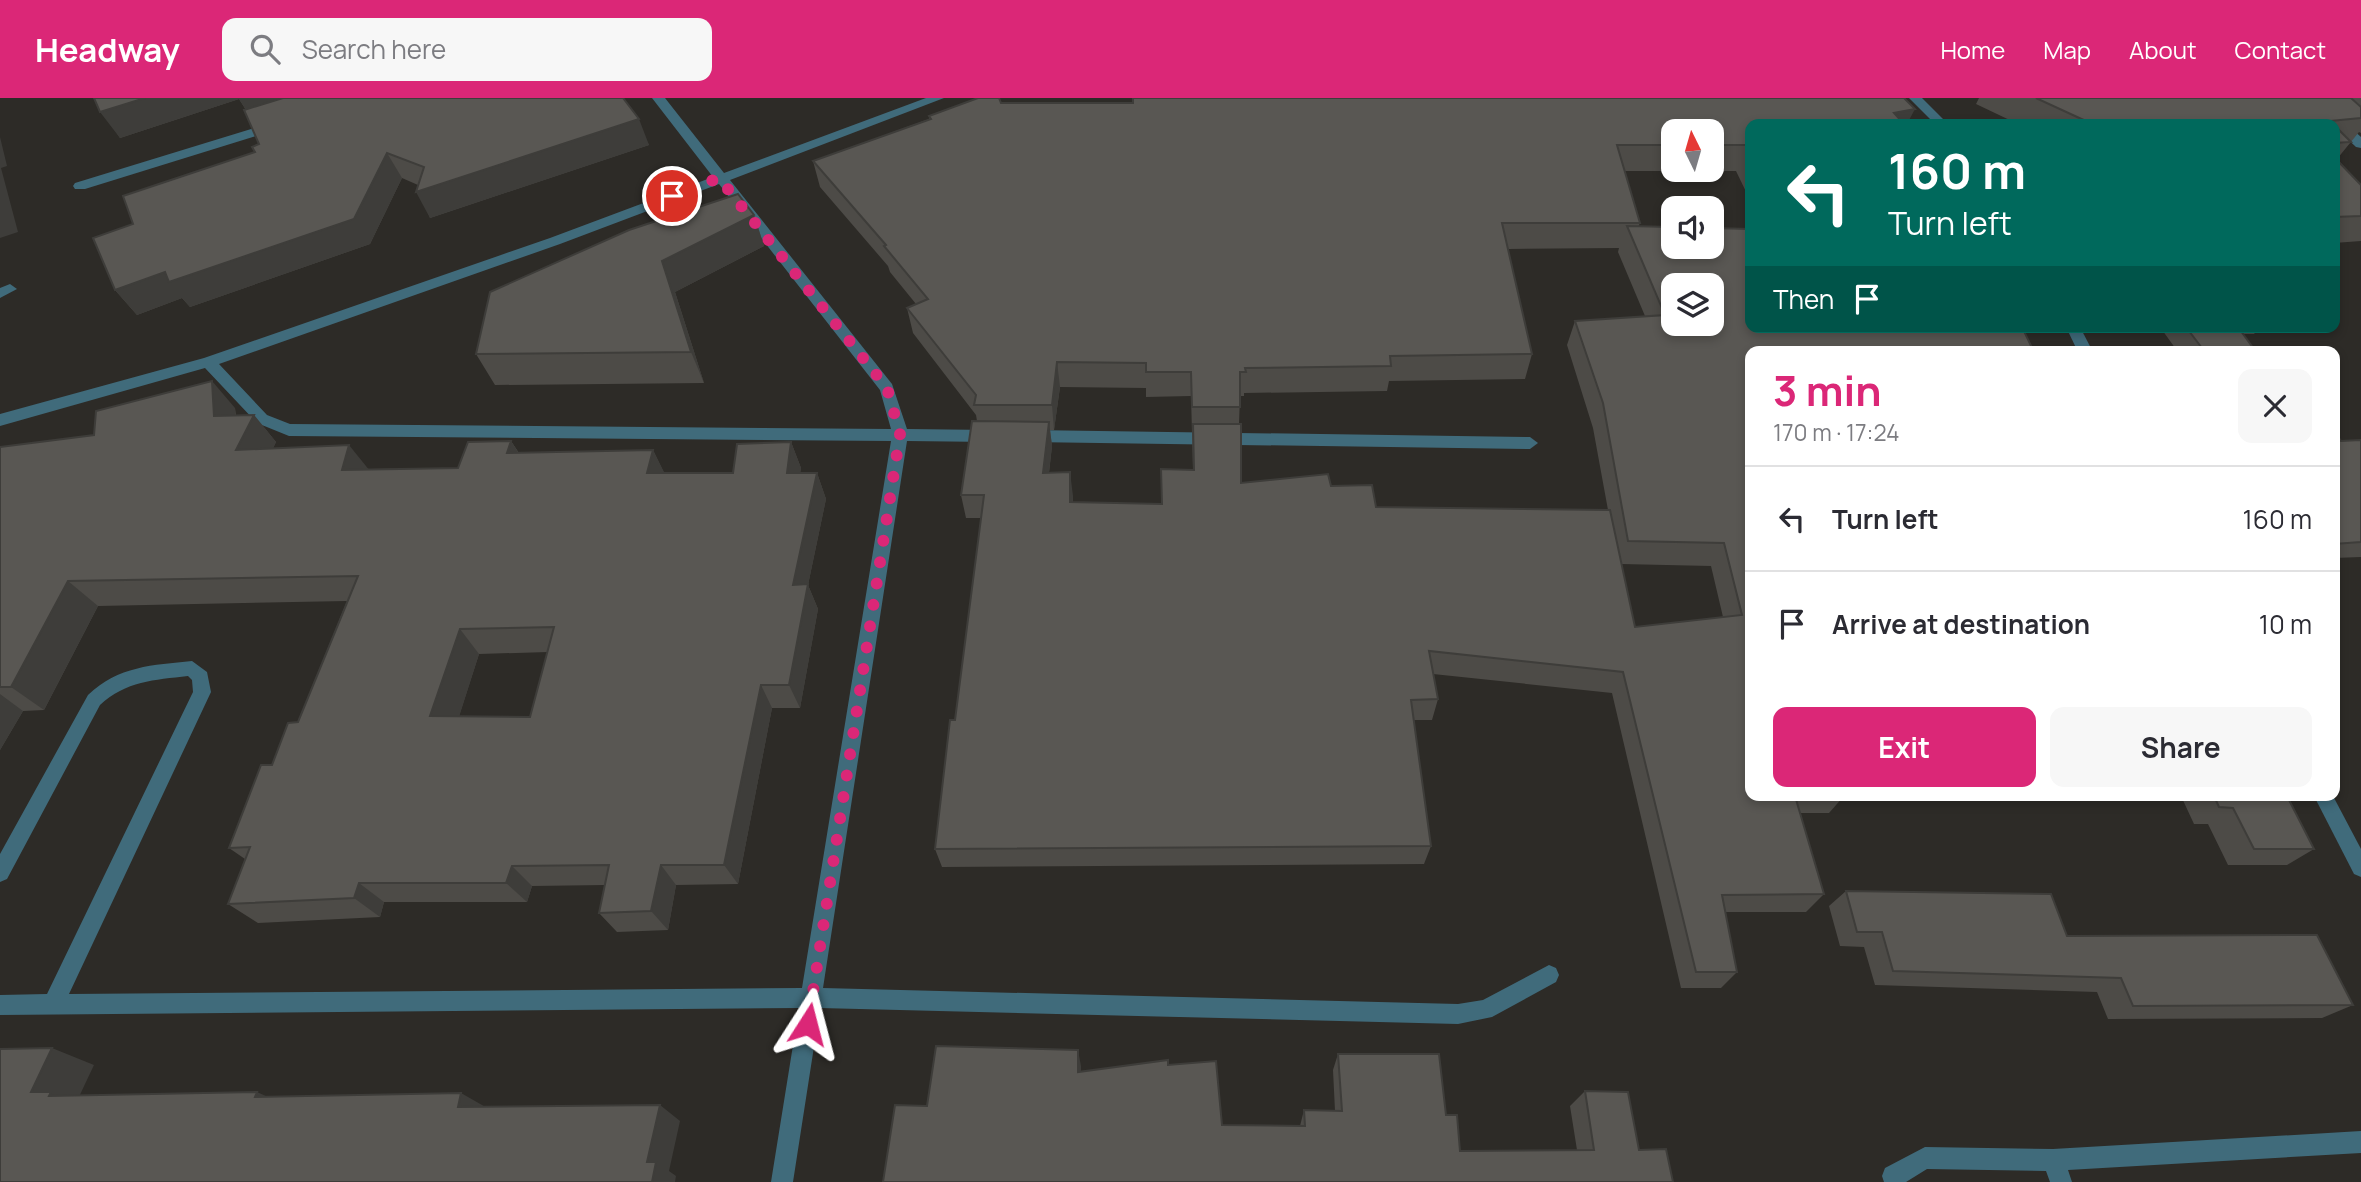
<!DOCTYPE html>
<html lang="en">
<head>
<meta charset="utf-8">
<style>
  body { margin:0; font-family:Manrope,sans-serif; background:#f7f7f7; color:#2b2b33; height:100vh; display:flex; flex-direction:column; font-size:26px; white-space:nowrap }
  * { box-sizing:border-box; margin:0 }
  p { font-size:23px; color:#7c7c81 }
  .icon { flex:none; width:38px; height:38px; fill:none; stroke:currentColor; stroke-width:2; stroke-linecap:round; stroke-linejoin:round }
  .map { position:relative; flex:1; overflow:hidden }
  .panel { position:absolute; left:1745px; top:248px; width:595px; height:455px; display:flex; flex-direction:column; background:#fff; border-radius:14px; box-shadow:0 4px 10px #0003 }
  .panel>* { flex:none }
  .hud { position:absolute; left:1745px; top:21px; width:595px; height:214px; border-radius:14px; box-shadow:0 4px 10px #0003; background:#00695c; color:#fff; overflow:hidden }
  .needle { width:46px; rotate:355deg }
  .tools { position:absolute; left:1661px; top:21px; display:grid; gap:14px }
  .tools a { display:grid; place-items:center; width:63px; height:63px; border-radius:14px; background:#fff; box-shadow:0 4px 10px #0003; font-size:35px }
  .pin { position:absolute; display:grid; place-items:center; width:60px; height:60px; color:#fff; margin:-30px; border:4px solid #fff; border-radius:50%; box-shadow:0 2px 7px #0007 }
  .me { position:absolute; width:77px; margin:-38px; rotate:9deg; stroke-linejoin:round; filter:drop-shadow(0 0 5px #0008) }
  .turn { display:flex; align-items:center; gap:24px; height:147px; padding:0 28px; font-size:32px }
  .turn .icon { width:91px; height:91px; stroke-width:2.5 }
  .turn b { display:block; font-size:49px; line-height:60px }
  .then { display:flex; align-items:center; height:66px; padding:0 28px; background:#0003; gap:14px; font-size:26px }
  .round { display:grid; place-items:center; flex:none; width:74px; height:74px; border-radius:14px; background:#f7f7f7 }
  .summary { display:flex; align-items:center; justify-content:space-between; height:119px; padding:0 28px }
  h1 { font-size:42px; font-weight:700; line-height:52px; color:#db2777 }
  .button { display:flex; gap:14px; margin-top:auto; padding:14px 28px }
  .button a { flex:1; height:80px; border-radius:14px; background:#db2777; color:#fff; font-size:28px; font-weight:700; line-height:80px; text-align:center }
  .button a+a { background:#f7f7f7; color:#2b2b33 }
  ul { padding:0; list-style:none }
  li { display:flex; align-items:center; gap:21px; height:105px; padding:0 28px; border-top:2px solid #e1e1e2 }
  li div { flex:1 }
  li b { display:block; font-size:26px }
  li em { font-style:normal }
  header { display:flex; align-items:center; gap:42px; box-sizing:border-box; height:98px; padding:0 35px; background:#db2777; color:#fff }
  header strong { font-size:33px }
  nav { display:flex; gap:38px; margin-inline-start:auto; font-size:24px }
  .search { width:490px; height:63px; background:#f7f7f7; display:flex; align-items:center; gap:18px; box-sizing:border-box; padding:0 24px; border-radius:14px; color:#7c7c81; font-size:26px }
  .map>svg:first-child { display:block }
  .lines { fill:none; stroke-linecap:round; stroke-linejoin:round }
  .street { fill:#406b7b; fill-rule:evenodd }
  .wall { fill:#4d4b47; fill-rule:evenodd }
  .shaded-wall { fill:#3e3d3a }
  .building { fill:#595753; stroke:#3e3d3a; stroke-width:2; fill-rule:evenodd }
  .route { stroke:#db2777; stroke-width:12; stroke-dasharray:0 21.6 }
</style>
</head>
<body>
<header>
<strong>Headway</strong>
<div class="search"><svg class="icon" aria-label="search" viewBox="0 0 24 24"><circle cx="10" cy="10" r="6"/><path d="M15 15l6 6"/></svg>Search here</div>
<nav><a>Home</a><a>Map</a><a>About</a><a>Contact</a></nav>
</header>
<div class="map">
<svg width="2361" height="1084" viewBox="0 0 2361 1084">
  <rect width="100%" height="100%" fill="#2d2b27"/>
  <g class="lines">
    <g class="street">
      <path d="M652 0H665L724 75 926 0H944L730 82 892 286 907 331 991 332 999 338 991 344 907 343 823 890 1458 906 1483 902 1549 867 1556 870 1559 877 1556 884 1492 919 1458 926 820 910 793 1084H771L799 910 0 917V897L47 896 193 594 192 582 188 578C154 582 126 583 100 607L7 781 0 784V756L88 597C118 568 153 567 192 563L207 574 211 594 69 896 802 890 891 343 289 338 257 325 205 270 0 328V316L204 260 550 140 713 79ZM719 86 880 292 891 331 290 326 267 317 219 266 560 146Z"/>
      <polygon points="1909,0 1922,0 1948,26 1935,26"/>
      <polygon points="2304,0 2317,0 2361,39 2361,50 2356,49"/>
      <polygon points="274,24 279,25 279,31 85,91 75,91 73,88 75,85"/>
      <polygon points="10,186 17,191 0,200 0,190"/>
      <polygon points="2066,229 2080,229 2093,254 2078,254"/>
      <polygon points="1030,332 1530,339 1538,345 1530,351 1030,344 1022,338"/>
      <polygon points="2314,698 2333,698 2361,751 2361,779 2354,776"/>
      <polygon points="2361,1033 2361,1055 2068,1072 2072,1084 2050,1084 2046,1073 1927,1071 1906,1084 1884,1084 1882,1078 1885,1070 1925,1049 2053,1051"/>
    </g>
  </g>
  <g class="wall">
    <polygon points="94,0 623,0 649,47 430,120 418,87 402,80 370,146 190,209 182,200 137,217 115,192 133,126 255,54 259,46 246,12 239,1 120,40"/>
    <polygon points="1979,0 2361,0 2361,35 2359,34 2337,61 2361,87 2361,143 2334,145 2334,26 2018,26 1976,6"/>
    <path d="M1001 5 1750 26V102L1736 73H1624L1640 125 1638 129 1750 254V698H1844L1829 715H1800L1824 796 1806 814H1725L1737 874 1721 890H1681L1612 595 1433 576 1438 601 1432 622H1414L1431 748 1424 766 942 769 935 751 955 622 981 420H966L961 397 977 323 976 317 913 235 907 210 916 206 890 174 888 168 820 89 813 63 929 21V18ZM1673 33H1712V72H1673ZM1619 150 1618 154 1645 218 1575 223 1567 247 1593 330 1608 412 1376 409 1331 388 1241 385 1239 326 1240 298H1244V295L1387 293 1389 283 1525 281 1532 256 1508 151ZM1060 289 1146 290V299L1191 298 1193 372 1162 406 1073 404V398L1049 375 1052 348 1050 332H1054ZM1621 466 1711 468 1723 519 1635 529Z"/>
    <polygon points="754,117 764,148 675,194 704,285 495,287 476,256"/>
    <polygon points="2160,229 2260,229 2254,236 2243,236 2256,254 2178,254"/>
    <path d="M235 310 236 318 254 317 276 344 273 350 369 371 458 370 511 343 519 355 653 352 664 375H733L791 344 801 370 800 375H817L826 401 808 487 818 511 800 610H772L738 786 676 787 668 832 617 834 599 815 605 787 532 788 527 804H384L380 819 258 825 228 806 245 761 229 750 272 667 298 624 347 503 98 508 44 612 23 613 0 652V349L94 337ZM548 554 530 619 459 618 479 556Z"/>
    <polygon points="2334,333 2341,343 2361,342 2361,459 2334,460"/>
    <polygon points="2181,698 2287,698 2314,751 2287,767 2228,767 2208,726 2194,726"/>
    <polygon points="1846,793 2067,838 2353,907 2322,920 2108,921 2097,894 1875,887 1864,849 1840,848 1829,808"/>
    <polygon points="1338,956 1446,1017 1460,1053 1577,1052 1570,1008 1585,993 1639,1052 1673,1084 927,1008 1081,968 1081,973 1168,967 1222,1027 1300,1028 1304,1012 1335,1013 1333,972"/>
  </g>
  <g class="shaded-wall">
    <polygon points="145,0 343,0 256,27 239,1 120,40 100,14"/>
    <polygon points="1915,11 1907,26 1888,26 1894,15"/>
    <polygon points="639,21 649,47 430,120 416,94"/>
    <polygon points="0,39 7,68 1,70 18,134 0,140"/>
    <polygon points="387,55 402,80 370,146 190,209 182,200 137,217 115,192"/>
    <polygon points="754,117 764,148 675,194 704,285 691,254 662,163"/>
    <polygon points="1057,264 1060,289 1054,332 1052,307"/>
    <polygon points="212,283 235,310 237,345 214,318"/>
    <polygon points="254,317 276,344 260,378 236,352"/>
    <polygon points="1049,324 1052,348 1046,399 1043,375"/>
    <polygon points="511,343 528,370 507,355"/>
    <polygon points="791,344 801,370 796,401 787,375"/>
    <polygon points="349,347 370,373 342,372"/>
    <polygon points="653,352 666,378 647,375"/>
    <polygon points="1070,374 1073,398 1072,428 1070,404"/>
    <polygon points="817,375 826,401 808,487 818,511 800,610 789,587 793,487"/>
    <polygon points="68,483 98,508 44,612 11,589"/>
    <polygon points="460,531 479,556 452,641 430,618"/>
    <polygon points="761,587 772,610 738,786 724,767"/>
    <polygon points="0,596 23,613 0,652"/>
    <polygon points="661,767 676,787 668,832 651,813"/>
    <polygon points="512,768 532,788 527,804 506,785"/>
    <polygon points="359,785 384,804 380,819 354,800"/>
    <polygon points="52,950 94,967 77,1003 31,994"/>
    <polygon points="1078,952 1081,968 1081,989 1078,974"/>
    <polygon points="257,994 292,1010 255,999"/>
    <polygon points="461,995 489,1011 458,1009"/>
    <polygon points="660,1007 680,1023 669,1073 676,1078 675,1084 652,1084 647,1064"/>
  </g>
  <g class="building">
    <polygon points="94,0 145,0 100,14"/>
    <polygon points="283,0 623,0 639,21 416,94 424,69 387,55 354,121 169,184 165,174 115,192 93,140 133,126 123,98 255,54 252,49 259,46 244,12"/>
    <polygon points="978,0 999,0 1001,5 1133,5 1133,0 1904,0 1915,11 1894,15 1904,26 1750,26 1750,54 1747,47 1712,47 1712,33 1673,33 1673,47 1617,47 1640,125 1502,125 1532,256 1390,258 1391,268 1245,270 1246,274 1240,274 1240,309 1192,309 1191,274 1146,274 1146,265 1057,264 1052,307 974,307 976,297 907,210 928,201 884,148 886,147 813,63 931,21 929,18"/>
    <polygon points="2036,0 2351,0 2361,9 2361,20 2330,23 2334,26 2085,26 2088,24"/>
    <polygon points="2334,27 2351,44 2334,45"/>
    <polygon points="2334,59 2361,87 2361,118 2334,119"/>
    <polygon points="738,96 754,117 662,163 691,254 476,256 490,194 629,132"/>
    <path d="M1627 128 1673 129V149H1712V130L1750 131V229H2022L2034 254H1750V698H1795L1824 796 1722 797 1737 874H1696L1623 574 1429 553 1438 601 1411 602 1431 748 935 751 950 622H955L984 397H961L972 323 1049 324 1043 375 1070 374V404L1162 406 1161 371 1194 372 1193 326H1241V385L1328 376 1331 388 1372 387 1376 409 1610 412 1635 529 1742 517 1724 445 1628 443 1603 305 1575 223 1665 217ZM1673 187H1712V226H1673Z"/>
    <polygon points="2186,229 2238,229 2256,254 2205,254"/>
    <path d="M212 283 214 318 254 317 236 352 349 347 342 372 458 370 468 344 511 343 507 355 653 352 647 375H733L737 346 791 344 787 375H817L793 487 808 486 789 587H761L724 767H661L651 813 599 815 609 767 512 768 506 785H359L354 800 228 806 250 749 229 750 261 667H272L288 625 298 624 358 478 68 483 11 589H0V349L94 337 96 313ZM554 529 530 619 430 618 460 531Z"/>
    <polygon points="2334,333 2341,343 2361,342 2361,444 2334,446"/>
    <polygon points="2214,698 2287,698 2314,751 2254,751 2233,710 2219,709"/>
    <polygon points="1846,793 2051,796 2067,838 2317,837 2353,907 2133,908 2121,880 1893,873 1882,834 1857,834"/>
    <polygon points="936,948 1078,952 1078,974 1168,962 1168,967 1216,963 1222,1027 1305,1028 1304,1012 1342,1013 1338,956 1439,956 1446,1017 1457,1017 1460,1053 1594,1052 1585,993 1628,994 1639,1052 1666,1051 1673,1084 883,1084 895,1007 927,1008"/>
    <polygon points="52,950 31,994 51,994 49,998 257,994 255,999 461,995 458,1009 660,1007 647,1064 656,1064 652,1084 0,1084 0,951"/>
  </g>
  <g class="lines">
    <polyline class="route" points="672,98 719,80 887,290 900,336 808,926"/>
  </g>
</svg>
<div class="tools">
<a><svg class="needle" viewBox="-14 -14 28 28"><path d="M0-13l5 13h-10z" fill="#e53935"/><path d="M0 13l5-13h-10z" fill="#7c7c81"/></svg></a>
<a><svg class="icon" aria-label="sound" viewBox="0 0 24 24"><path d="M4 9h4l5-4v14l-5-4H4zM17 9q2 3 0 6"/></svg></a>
<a><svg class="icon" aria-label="layers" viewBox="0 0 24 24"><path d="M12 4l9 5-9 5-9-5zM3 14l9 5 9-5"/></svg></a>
</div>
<div class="pin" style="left:672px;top:98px;background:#d93025"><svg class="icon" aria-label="arrive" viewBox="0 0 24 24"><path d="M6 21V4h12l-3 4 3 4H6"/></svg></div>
<svg class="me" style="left:808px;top:926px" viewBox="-20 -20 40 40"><path d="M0-17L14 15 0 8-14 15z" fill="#db2777" stroke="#fff" stroke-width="4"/></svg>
<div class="hud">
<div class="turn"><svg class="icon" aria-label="left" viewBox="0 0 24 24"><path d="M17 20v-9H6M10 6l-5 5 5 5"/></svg><div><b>160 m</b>Turn left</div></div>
<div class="then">Then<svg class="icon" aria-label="arrive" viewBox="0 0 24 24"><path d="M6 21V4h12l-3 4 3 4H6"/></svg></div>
</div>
<section class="panel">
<div class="summary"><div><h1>3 min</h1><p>170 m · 17:24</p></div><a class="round"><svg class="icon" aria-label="close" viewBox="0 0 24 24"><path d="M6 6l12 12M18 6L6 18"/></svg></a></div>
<ul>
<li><svg class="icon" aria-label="left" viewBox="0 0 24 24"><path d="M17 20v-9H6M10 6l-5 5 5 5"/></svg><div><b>Turn left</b></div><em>160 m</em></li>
<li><svg class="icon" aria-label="arrive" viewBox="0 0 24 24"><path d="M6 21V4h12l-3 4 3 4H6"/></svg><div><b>Arrive at destination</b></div><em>10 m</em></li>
</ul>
<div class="button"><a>Exit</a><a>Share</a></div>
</section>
</div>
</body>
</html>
